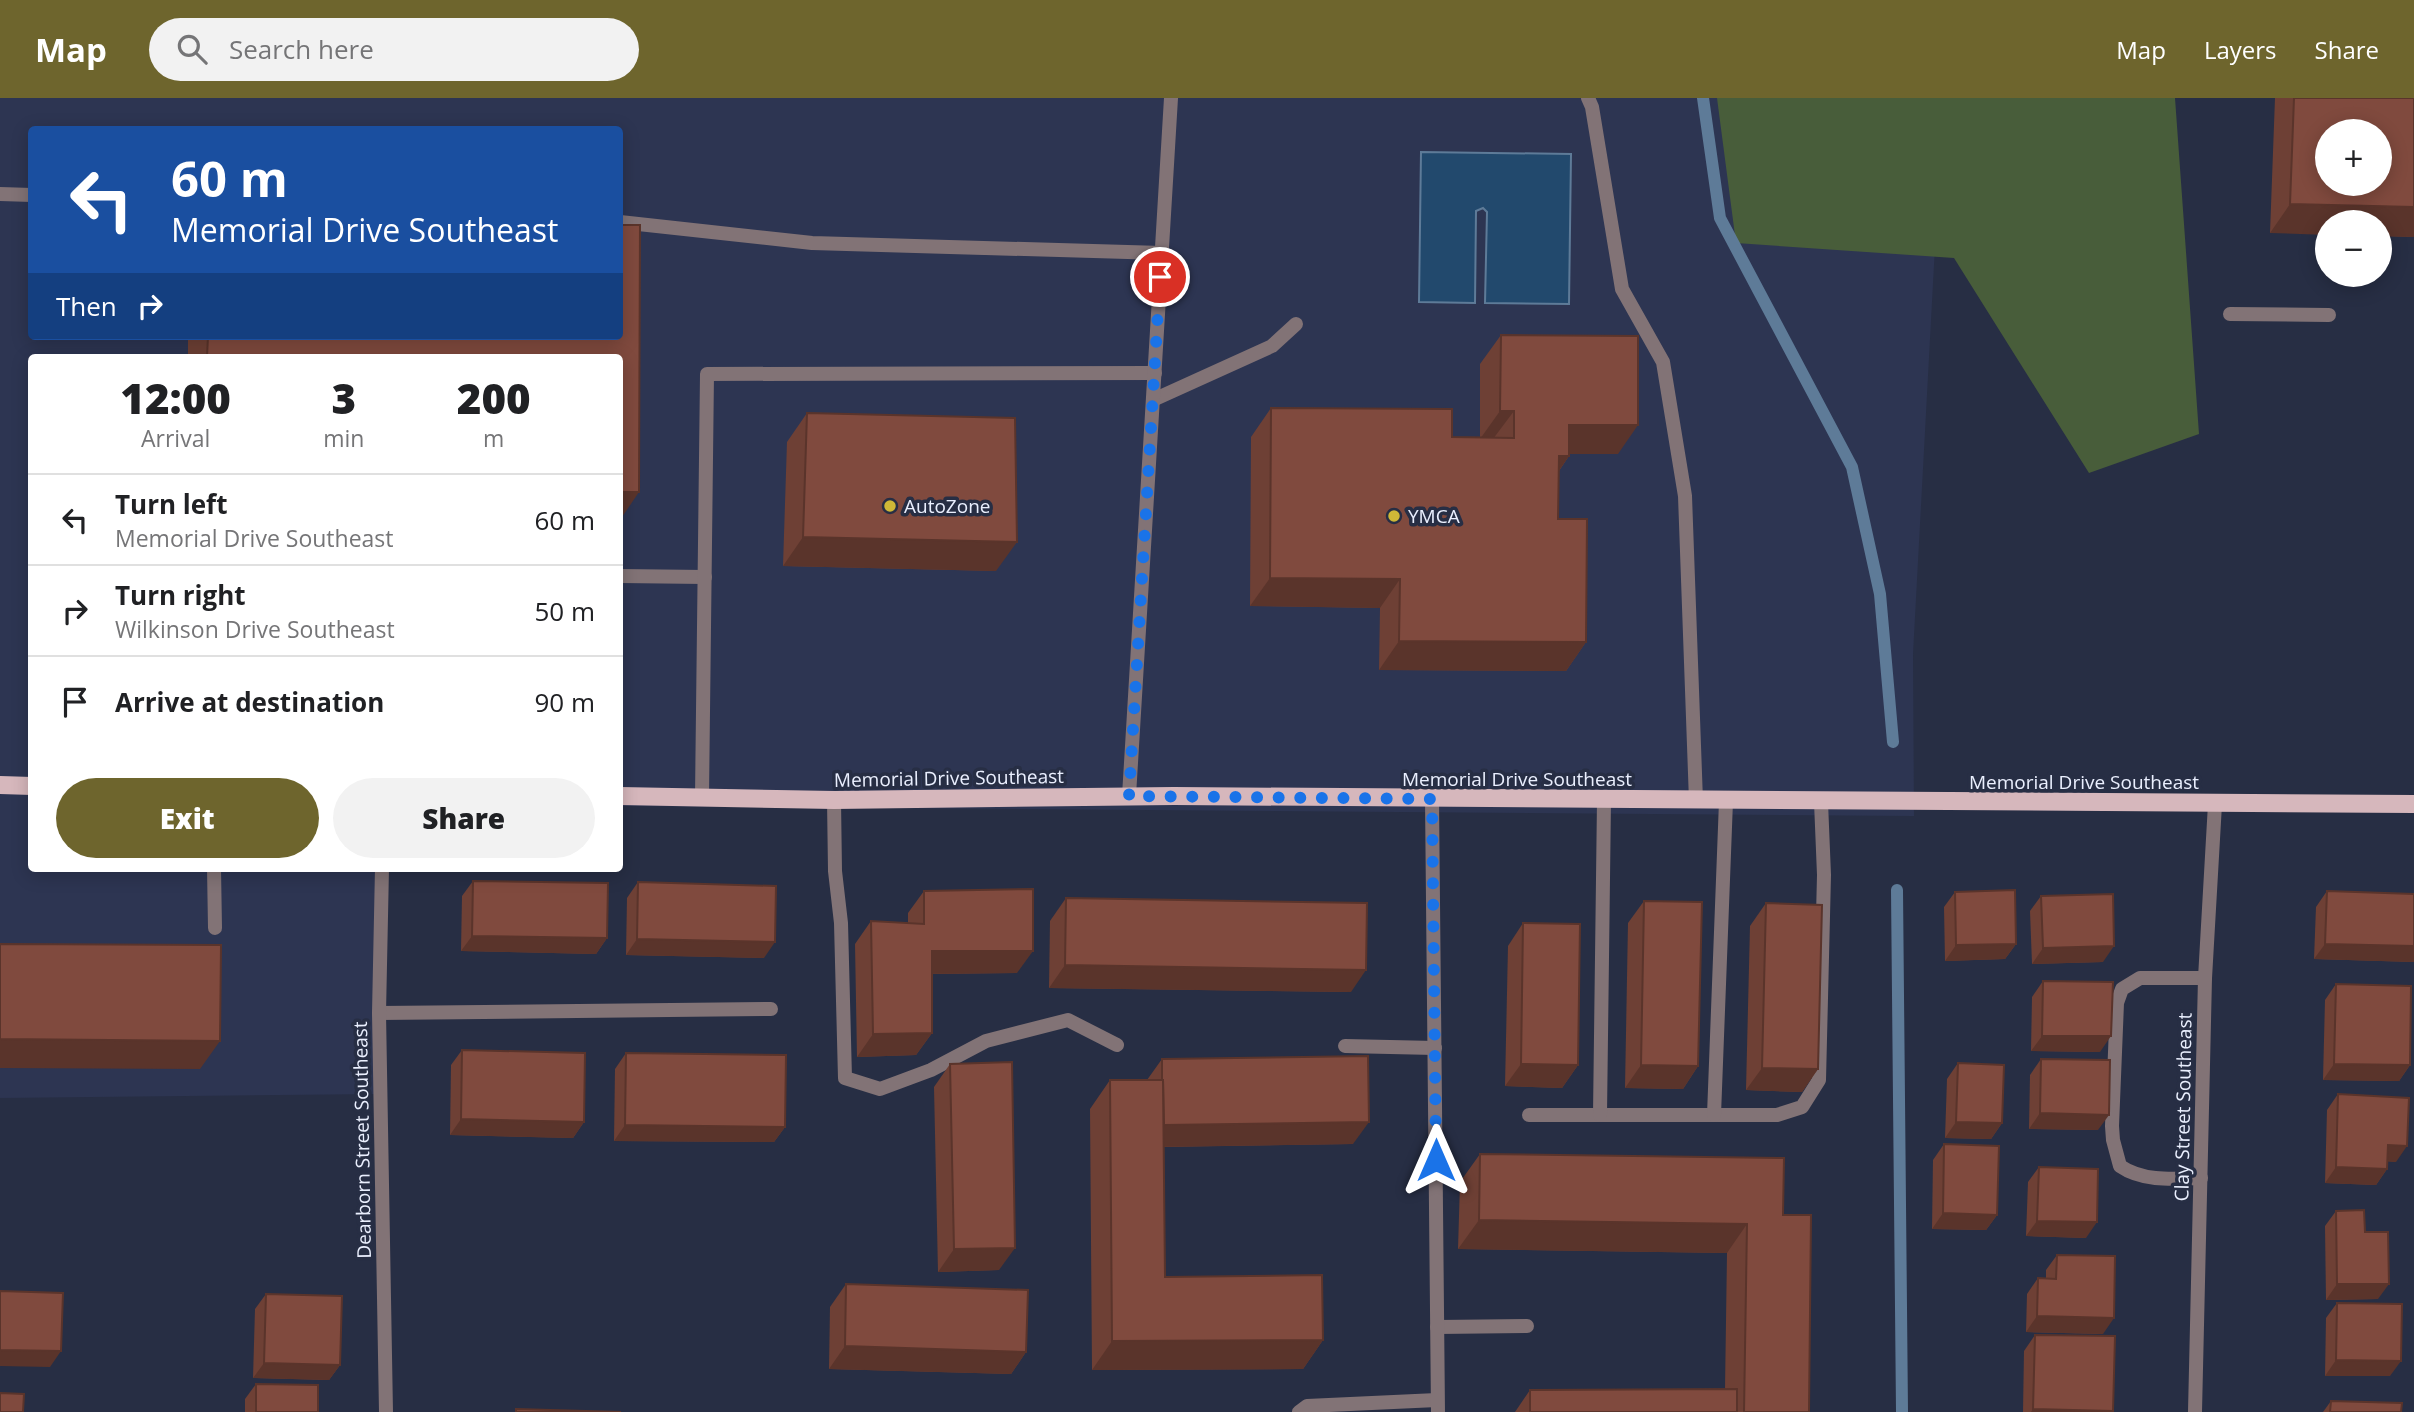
<!DOCTYPE html>
<html lang="en">
<head>
<meta charset="utf-8">
<style>
  body { margin:0; font-family:"Open Sans",sans-serif; background:#f2f2f2; color:#202124; height:100vh; display:flex; flex-direction:column; font-size:26px; white-space:nowrap }
  * { box-sizing:border-box; margin:0 }
  p { font-size:23px; color:#757577 }
  .icon { flex:none; width:38px; height:38px; fill:none; stroke:currentColor; stroke-width:2; stroke-linecap:round; stroke-linejoin:round }
  .map { position:relative; flex:1; overflow:hidden }
  .side { position:absolute; left:28px; top:256px; width:595px; height:518px; display:flex; flex-direction:column; background:#fff; border-radius:7px; box-shadow:0 4px 18px #0003 }
  .side>* { flex:none }
  .banner { position:absolute; left:28px; top:28px; width:595px; height:214px; border-radius:7px; box-shadow:0 4px 18px #0003; background:#1a4fa0; color:#fff; overflow:hidden }
  .tools { position:absolute; left:2315px; top:21px; display:grid; gap:14px }
  .tools a { display:grid; place-items:center; width:77px; height:77px; border-radius:50%; background:#fff; box-shadow:0 4px 18px #0003; font-size:35px }
  .pin { position:absolute; display:grid; place-items:center; width:60px; height:60px; color:#fff; margin:-30px; border:4px solid #fff; border-radius:50%; box-shadow:0 2px 7px #0007 }
  .me { position:absolute; width:77px; margin:-38px; rotate:0deg; stroke-linejoin:round; filter:drop-shadow(0 0 5px #0008) }
  .turn { display:flex; align-items:center; gap:24px; height:147px; padding:0 28px; font-size:32px }
  .turn .icon { width:91px; height:91px; stroke-width:2.5 }
  .turn b { display:block; font-size:49px; line-height:60px }
  .then { display:flex; align-items:center; height:66px; padding:0 28px; background:#0003; gap:14px; font-size:26px }
  .eta { display:flex; justify-content:space-evenly; align-items:center; height:119px; text-align:center }
  .eta b { font-size:42px; font-weight:800; line-height:49px }
  .button { display:flex; gap:14px; margin-top:auto; padding:14px 28px }
  .button a { flex:1; height:80px; border-radius:42px; background:#6e652d; color:#fff; font-size:28px; font-weight:800; line-height:80px; text-align:center }
  .button a+a { background:#f2f2f2; color:#202124 }
  ul { padding:0; list-style:none }
  li { display:flex; align-items:center; gap:21px; height:91px; padding:0 28px; border-top:2px solid #e0e0e0 }
  li div { flex:1 }
  li b { display:block; font-size:26px }
  li em { font-style:normal }
  header { display:flex; align-items:center; gap:42px; box-sizing:border-box; height:98px; padding:0 35px; background:#6e652d; color:#fff }
  header strong { font-size:33px }
  nav { display:flex; gap:38px; margin-inline-start:auto; font-size:24px }
  .search { width:490px; height:63px; background:#f2f2f2; display:flex; align-items:center; gap:18px; box-sizing:border-box; padding:0 24px; border-radius:38px; color:#757577; font-size:26px }
  .map>svg:first-child { display:block }
  .built { fill:#2d3552; fill-rule:evenodd }
  .green { fill:#485d3a }
  .water { fill:#22496d; stroke:#5e7b98; stroke-width:2 }
  .lines { fill:none; stroke-linecap:round; stroke-linejoin:round }
  .stream { stroke:#5e7b98; stroke-width:12 }
  .service { stroke:#827376; stroke-width:14 }
  .minor { stroke:#827376; stroke-width:14 }
  .primary { stroke:#d6b7bc; stroke-width:18 }
  .wall { fill:#6e4035 }
  .shaded-wall { fill:#5a342b }
  .building { fill:#804a3e; stroke:#5a342b; stroke-width:2; fill-rule:evenodd }
  .route { stroke:#1a73e8; stroke-width:12; stroke-dasharray:0 21.6 }
  .poi-dot { fill:#ceb837; stroke:#272e44; stroke-width:2.5 }
  .labels { text-anchor:middle; stroke-width:7; stroke-linejoin:round; paint-order:stroke }
  .poi-label { font-size:19px; fill:#eaeffe; stroke:#272e44; text-anchor:start }
  .street-label { font-size:19px; fill:#eaeffe; stroke:#272e44 }
</style>
</head>
<body>
<header>
<strong>Map</strong>
<div class="search"><svg class="icon" aria-label="search" viewBox="0 0 24 24"><circle cx="10" cy="10" r="6"/><path d="M15 15l6 6"/></svg>Search here</div>
<nav><a>Map</a><a>Layers</a><a>Share</a></nav>
</header>
<div class="map">
<svg width="2414" height="1314" viewBox="0 0 2414 1314">
  <rect width="100%" height="100%" fill="#272e44"/>
  <path class="built" d="M0 0H1943L1913 556 1914 718 620 708V259H32V770H380V996L0 1000ZM32 32H620V238H32Z"/>
  <polygon class="green" points="1717,0 2175,0 2199,336 2089,375 1954,160 1736,145"/>
  <polygon class="water" points="1421,54 1571,56 1569,206 1485,205 1487,114 1483,110 1476,113 1475,205 1419,204"/>
  <g class="lines">
    <g class="stream">
      <polyline points="1703,0 1720,120 1852,369 1880,496 1893,644"/>
      <polyline points="1897,792 1902,1314"/>
    </g>
    <g class="service">
      <polyline points="1588,0 1592,9 1622,191 1663,264 1685,398 1696,703"/>
      <polyline points="0,96 32,97"/>
      <polyline points="620,124 812,145 1162,155"/>
      <polyline points="2230,216 2329,217"/>
      <polyline points="1153,302 1272,248 1296,226"/>
      <polyline points="620,478 705,479"/>
      <polyline points="702,698 707,276 1155,275"/>
      <polyline points="834,702 835,773 841,825 845,980 880,991 931,972 986,943 1068,922 1117,947"/>
      <polyline points="214,770 215,830"/>
      <polyline points="379,915 771,911"/>
      <polyline points="1345,948 1435,950"/>
      <polyline points="1529,1017 1777,1017 1802,1009 1819,982 1824,777 1821,704"/>
      <polyline points="1600,1017 1604,702"/>
      <polyline points="1714,1017 1726,703"/>
      <path d="M2201 1080C2174 1081 2143 1084 2120 1068L2113 1042 2112 1028 2117 905 2122 891 2140 880H2205"/>
      <polyline points="1437,1229 1527,1228"/>
      <polyline points="1299,1314 1307,1308 1437,1302"/>
    </g>
    <g class="minor">
      <polyline points="1129,698 1171,0"/>
      <polyline points="1432,701 1438,1314"/>
      <polyline points="382,770 379,915 386,1314"/>
      <polyline points="2195,1314 2205,880 2215,706"/>
    </g>
    <g class="primary">
      <polyline points="0,687 32,688"/>
      <polyline points="620,698 834,702 1174,698 2414,706"/>
    </g>
  </g>
  <g class="wall">
    <polygon points="2275,0 2414,0 2414,139 2380,138 2380,124 2270,135"/>
    <polygon points="1501,237 1618,356 1569,356 1569,358 1559,373 1558,421 1586,544 1566,573 1379,572 1380,510 1250,508 1251,339 1271,310 1452,339 1480,339 1480,266"/>
    <rect x="188" y="238" width="432" height="21"/>
    <polygon points="807,315 996,473 783,468 787,344"/>
    <polygon points="473,783 607,840 596,856 461,853 462,798"/>
    <polygon points="638,784 764,860 626,857 627,800"/>
    <polygon points="924,793 1017,875 932,876 932,935 916,957 857,959 855,846 871,823 908,825 908,815"/>
    <polygon points="2327,793 2414,796 2414,864 2314,861 2316,809"/>
    <polygon points="1955,794 2016,846 2005,861 1945,863 1944,809"/>
    <polygon points="2041,798 2103,864 2032,866 2030,813"/>
    <polygon points="1066,800 1351,894 1049,890 1050,823"/>
    <polygon points="1644,803 1698,968 1683,991 1625,990 1628,825"/>
    <polygon points="1766,805 1818,971 1802,994 1746,992 1750,828"/>
    <polygon points="1523,825 1578,967 1562,990 1505,988 1508,848"/>
    <polygon points="2043,883 2100,954 2031,953 2032,899"/>
    <polygon points="2336,886 2410,967 2399,983 2323,982 2325,902"/>
    <polygon points="462,952 584,1024 573,1040 450,1037 451,967"/>
    <polygon points="626,955 785,1029 774,1044 614,1043 615,971"/>
    <polygon points="1162,961 1353,1046 1164,1049 1165,1179 1323,1242 1303,1271 1092,1272 1090,1011 1110,982 1147,982"/>
    <polygon points="2041,961 2098,1032 2029,1031 2030,977"/>
    <polygon points="1958,965 2002,1025 1991,1041 1945,1040 1947,981"/>
    <polygon points="950,966 999,1172 938,1174 934,989"/>
    <polygon points="2338,996 2396,1064 2387,1063 2387,1071 2376,1087 2325,1085 2327,1012"/>
    <polygon points="1944,1046 1997,1117 1986,1132 1932,1131 1933,1062"/>
    <polygon points="1480,1056 1783,1117 1809,1314 1515,1314 1530,1292 1725,1291 1727,1155 1458,1151 1460,1084"/>
    <polygon points="2039,1069 2086,1140 2026,1138 2028,1084"/>
    <polygon points="2336,1113 2365,1134 2378,1201 2326,1202 2325,1128"/>
    <polygon points="2057,1157 2103,1236 2026,1234 2027,1196 2038,1180 2046,1181 2046,1172"/>
    <polygon points="846,1186 1026,1254 1011,1276 829,1271 830,1209"/>
    <polygon points="266,1196 340,1267 329,1282 253,1280 255,1211"/>
    <polygon points="2337,1205 2390,1278 2325,1278 2326,1220"/>
    <polygon points="2035,1237 2112,1314 2023,1314 2024,1253"/>
    <polygon points="256,1286 318,1314 245,1314 245,1301"/>
    <polygon points="2331,1303 2330,1314 2323,1314"/>
  </g>
  <g class="shaded-wall">
    <polygon points="2290,106 2414,109 2414,139 2380,138 2380,124 2328,124 2328,137 2270,135"/>
    <polygon points="1500,313 1514,313 1493,341 1480,341"/>
    <polygon points="1569,327 1638,327 1618,356 1549,356"/>
    <polygon points="1559,358 1569,358 1549,387"/>
    <polygon points="620,394 639,394 620,422"/>
    <polygon points="803,439 1017,444 996,473 783,468"/>
    <polygon points="1270,480 1400,481 1380,510 1250,508"/>
    <polygon points="1399,543 1586,544 1566,573 1379,572"/>
    <polygon points="472,838 607,840 596,856 461,853"/>
    <polygon points="637,841 775,844 764,860 626,857"/>
    <polygon points="2016,846 2005,861 1945,863 1956,847"/>
    <polygon points="2325,846 2414,848 2414,864 2314,861"/>
    <polygon points="2114,848 2103,864 2032,866 2043,850"/>
    <polygon points="932,853 1033,853 1017,875 916,876"/>
    <polygon points="1065,867 1366,872 1351,894 1049,890"/>
    <polygon points="932,935 916,957 857,959 873,936"/>
    <polygon points="2042,938 2111,938 2100,954 2031,953"/>
    <polygon points="0,941 220,943 200,971 0,970"/>
    <polygon points="1521,966 1578,967 1562,990 1505,988"/>
    <polygon points="2334,966 2410,967 2399,983 2323,982"/>
    <polygon points="1641,967 1698,968 1683,991 1625,990"/>
    <polygon points="1762,970 1818,971 1802,994 1746,992"/>
    <polygon points="2040,1015 2109,1017 2098,1032 2029,1031"/>
    <polygon points="461,1021 584,1024 573,1040 450,1037"/>
    <polygon points="1369,1024 1353,1046 1147,1049 1163,1027"/>
    <polygon points="1956,1024 2002,1025 1991,1041 1945,1040"/>
    <polygon points="625,1027 785,1029 774,1044 614,1043"/>
    <polygon points="2388,1047 2407,1048 2396,1064 2377,1063"/>
    <polygon points="2336,1069 2387,1071 2376,1087 2325,1085"/>
    <polygon points="1943,1115 1997,1117 1986,1132 1932,1131"/>
    <polygon points="1479,1122 1747,1126 1727,1155 1458,1151"/>
    <polygon points="2037,1123 2097,1124 2086,1140 2026,1138"/>
    <polygon points="1015,1150 999,1172 938,1174 954,1151"/>
    <polygon points="2337,1186 2389,1186 2378,1201 2326,1202"/>
    <polygon points="2037,1218 2114,1220 2103,1236 2026,1234"/>
    <polygon points="1323,1242 1303,1271 1092,1272 1112,1243"/>
    <polygon points="845,1248 1026,1254 1011,1276 829,1271"/>
    <polygon points="0,1252 61,1253 50,1269 0,1268"/>
    <polygon points="2336,1262 2401,1263 2390,1278 2325,1278"/>
    <polygon points="264,1265 340,1267 329,1282 253,1280"/>
    <polygon points="2033,1311 2113,1313 2112,1314 2031,1314"/>
  </g>
  <g class="building">
    <path d="M2294 0H2414V109L2290 106ZM2328 33H2380V86H2328Z"/>
    <polygon points="620,127 640,127 639,394 620,394 620,259 207,259 208,238 620,238"/>
    <polygon points="1501,237 1638,238 1638,327 1569,327 1569,358 1559,358 1558,421 1587,421 1586,544 1399,543 1400,481 1270,480 1271,310 1452,311 1452,339 1514,340 1514,313 1500,313"/>
    <polygon points="807,315 1015,320 1017,444 803,439"/>
    <polygon points="473,783 608,785 607,840 472,838"/>
    <polygon points="638,784 776,788 775,844 637,841"/>
    <polygon points="1033,791 1033,853 932,853 932,935 873,936 871,823 924,826 924,793"/>
    <polygon points="2015,792 2016,846 1956,847 1955,794"/>
    <polygon points="2327,793 2414,796 2414,848 2325,846"/>
    <polygon points="2113,796 2114,848 2043,850 2041,798"/>
    <polygon points="1066,800 1367,805 1366,872 1065,867"/>
    <polygon points="1644,803 1702,804 1698,968 1641,967"/>
    <polygon points="1766,805 1822,807 1818,971 1762,970"/>
    <polygon points="1523,825 1580,826 1578,967 1521,966"/>
    <polygon points="0,846 221,847 220,943 0,941"/>
    <polygon points="2043,883 2113,884 2111,938 2042,938"/>
    <polygon points="2336,886 2411,888 2410,967 2334,966"/>
    <polygon points="462,952 585,955 584,1024 461,1021"/>
    <polygon points="626,955 786,957 785,1029 625,1027"/>
    <polygon points="1368,958 1369,1024 1164,1027 1163,982 1162,982 1162,961"/>
    <polygon points="2041,961 2110,962 2109,1017 2040,1015"/>
    <polygon points="1012,964 1015,1150 954,1151 950,966"/>
    <polygon points="1958,965 2004,967 2002,1025 1956,1024"/>
    <polygon points="1110,982 1163,982 1165,1179 1322,1177 1323,1242 1112,1243"/>
    <polygon points="2338,996 2409,1000 2407,1048 2388,1047 2387,1071 2336,1069"/>
    <polygon points="1944,1046 1999,1048 1997,1117 1943,1115"/>
    <polygon points="1480,1056 1784,1060 1783,1117 1811,1117 1809,1314 1744,1314 1747,1126 1479,1122"/>
    <polygon points="2039,1069 2098,1071 2097,1124 2037,1123"/>
    <polygon points="2364,1112 2365,1134 2388,1134 2389,1186 2337,1186 2336,1113"/>
    <polygon points="2057,1157 2115,1158 2114,1220 2037,1218 2038,1180 2056,1181"/>
    <polygon points="846,1186 1028,1192 1026,1254 845,1248"/>
    <polygon points="0,1193 63,1195 61,1253 0,1252"/>
    <polygon points="266,1196 342,1198 340,1267 264,1265"/>
    <polygon points="2337,1205 2402,1206 2401,1263 2336,1262"/>
    <polygon points="2035,1237 2115,1238 2113,1313 2033,1311"/>
    <polygon points="256,1286 318,1287 318,1314 256,1314"/>
    <polygon points="1737,1291 1737,1314 1530,1314 1530,1292"/>
    <polygon points="0,1295 24,1296 23,1314 0,1314"/>
    <polygon points="2331,1303 2402,1305 2401,1314 2330,1314"/>
    <polygon points="516,1311 621,1314 516,1314"/>
  </g>
  <g class="lines">
    <polyline class="route" points="1160,179 1129,698 1432,701 1436,1062"/>
  </g>
  <g class="poi-dot">
    <circle cx="890" cy="408" r="7"/>
    <circle cx="1394" cy="418" r="7"/>
  </g>
  <g class="labels">
    <g class="poi-label">
      <text x="904" y="415">AutoZone</text>
      <text x="1408" y="425">YMCA</text>
    </g>
    <g class="street-label">
      <text transform="translate(949 680) rotate(-1)" y="7">Memorial Drive Southeast</text>
      <text x="1517" y="688">Memorial Drive Southeast</text>
      <text x="2084" y="691">Memorial Drive Southeast</text>
      <text transform="translate(2183 1009) rotate(-89)" y="7">Clay Street Southeast</text>
      <text transform="translate(362 1042) rotate(-91)" y="7">Dearborn Street Southeast</text>
    </g>
  </g>
</svg>
<div class="tools">
<a>+</a>
<a>−</a>
</div>
<div class="pin" style="left:1160px;top:179px;background:#d93025"><svg class="icon" aria-label="arrive" viewBox="0 0 24 24"><path d="M6 21V4h12l-3 4 3 4H6"/></svg></div>
<svg class="me" style="left:1436px;top:1062px" viewBox="-20 -20 40 40"><path d="M0-17L14 15 0 8-14 15z" fill="#1a73e8" stroke="#fff" stroke-width="4"/></svg>
<div class="banner">
<div class="turn"><svg class="icon" aria-label="left" viewBox="0 0 24 24"><path d="M17 20v-9H6M10 6l-5 5 5 5"/></svg><div><b>60 m</b>Memorial Drive Southeast</div></div>
<div class="then">Then<svg class="icon" aria-label="right" viewBox="0 0 24 24"><path d="M7 20v-9h11M14 6l5 5-5 5"/></svg></div>
</div>
<section class="side">
<div class="eta">
<div><b>12:00</b><p>Arrival</p></div>
<div><b>3</b><p>min</p></div>
<div><b>200</b><p>m</p></div>
</div>
<ul>
<li><svg class="icon" aria-label="left" viewBox="0 0 24 24"><path d="M17 20v-9H6M10 6l-5 5 5 5"/></svg><div><b>Turn left</b><p>Memorial Drive Southeast</p></div><em>60 m</em></li>
<li><svg class="icon" aria-label="right" viewBox="0 0 24 24"><path d="M7 20v-9h11M14 6l5 5-5 5"/></svg><div><b>Turn right</b><p>Wilkinson Drive Southeast</p></div><em>50 m</em></li>
<li><svg class="icon" aria-label="arrive" viewBox="0 0 24 24"><path d="M6 21V4h12l-3 4 3 4H6"/></svg><div><b>Arrive at destination</b></div><em>90 m</em></li>
</ul>
<div class="button"><a>Exit</a><a>Share</a></div>
</section>
</div>
</body>
</html>
